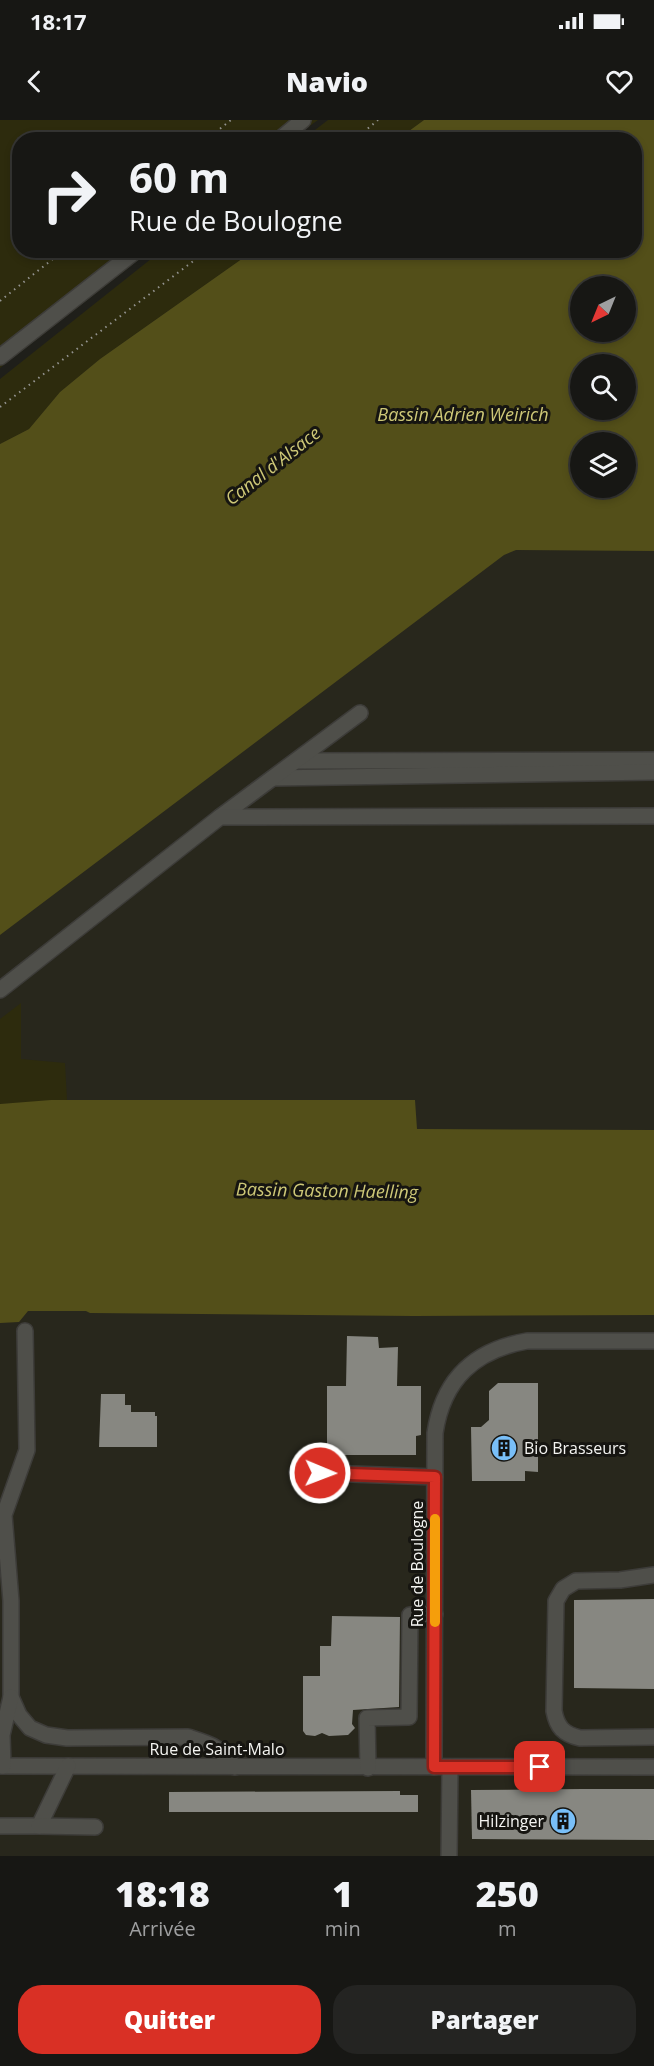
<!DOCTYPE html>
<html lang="fr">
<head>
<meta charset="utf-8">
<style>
  body { margin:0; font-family:"Open Sans",sans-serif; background:#242422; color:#f1f3f6; height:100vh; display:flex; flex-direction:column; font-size:22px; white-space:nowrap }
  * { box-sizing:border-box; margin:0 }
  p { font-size:20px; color:#9e9fa0 }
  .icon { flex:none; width:33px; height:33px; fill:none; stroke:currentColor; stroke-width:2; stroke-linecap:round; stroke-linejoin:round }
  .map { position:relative; height:1736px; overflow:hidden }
  .details { display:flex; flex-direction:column; background:#171714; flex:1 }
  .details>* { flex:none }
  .guide { position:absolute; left:12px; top:12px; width:630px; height:126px; border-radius:24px; box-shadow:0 3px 9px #0003,0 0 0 2px #363634; background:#171714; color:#f1f3f6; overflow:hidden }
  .needle { width:39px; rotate:223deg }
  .controls { position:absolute; left:570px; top:156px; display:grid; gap:12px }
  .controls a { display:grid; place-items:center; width:66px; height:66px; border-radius:50%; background:#171714; box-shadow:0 3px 9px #0003,0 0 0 2px #363634; font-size:30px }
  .pin { position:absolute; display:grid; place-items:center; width:51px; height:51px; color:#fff; margin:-26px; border-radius:12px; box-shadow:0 3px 9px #0006 }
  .me { position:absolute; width:66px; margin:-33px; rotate:91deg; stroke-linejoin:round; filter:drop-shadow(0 0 4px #0008) }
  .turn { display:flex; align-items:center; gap:21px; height:126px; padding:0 18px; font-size:27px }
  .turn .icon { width:78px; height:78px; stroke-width:2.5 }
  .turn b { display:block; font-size:42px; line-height:51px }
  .eta { display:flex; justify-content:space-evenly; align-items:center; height:102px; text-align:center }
  .eta b { font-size:36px; font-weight:800; line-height:42px }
  .button { display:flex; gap:12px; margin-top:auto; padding:12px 18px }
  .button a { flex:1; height:69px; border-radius:24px; background:#d93025; color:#fff; font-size:24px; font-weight:800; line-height:69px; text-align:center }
  .button a+a { background:#242422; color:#f1f3f6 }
  .status { display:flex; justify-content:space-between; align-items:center; height:42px; padding:0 30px; background:#171714; direction:ltr }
  .status svg { height:16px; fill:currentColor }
  header { display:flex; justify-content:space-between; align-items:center; height:78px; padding:0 18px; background:#171714; font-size:27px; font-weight:800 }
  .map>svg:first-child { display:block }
  .built { fill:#28271c; fill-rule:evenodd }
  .green { fill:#2d2b0d }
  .water { fill:#534f19; fill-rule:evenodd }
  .building { fill:#878781 }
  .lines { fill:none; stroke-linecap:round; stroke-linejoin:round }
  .minor-casing { stroke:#3d3c39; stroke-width:18 }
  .path { stroke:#949490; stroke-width:2; stroke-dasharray:1.5 4.5; stroke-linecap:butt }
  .minor { stroke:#4f4f4a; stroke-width:15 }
  .route-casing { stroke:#8d1f18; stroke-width:15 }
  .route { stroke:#d93025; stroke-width:10 }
  .slow { stroke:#f59e0b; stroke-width:10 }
  .labels { text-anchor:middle; stroke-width:6; stroke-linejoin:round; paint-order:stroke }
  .poi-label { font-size:16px; fill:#f4f4f1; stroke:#161511; text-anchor:start }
  .street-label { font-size:16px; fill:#f4f4f1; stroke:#161511 }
  .water-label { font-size:18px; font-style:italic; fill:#cec877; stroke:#161511 }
</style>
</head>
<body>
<div class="status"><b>18:17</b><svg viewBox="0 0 49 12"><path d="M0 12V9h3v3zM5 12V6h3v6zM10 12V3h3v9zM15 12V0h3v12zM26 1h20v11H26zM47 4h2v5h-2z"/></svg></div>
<header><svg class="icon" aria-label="back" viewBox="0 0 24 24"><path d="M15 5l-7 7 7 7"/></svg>Navio<svg class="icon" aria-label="heart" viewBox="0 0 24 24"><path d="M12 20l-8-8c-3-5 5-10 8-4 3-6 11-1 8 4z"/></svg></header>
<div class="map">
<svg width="654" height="1736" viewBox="0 0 654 1736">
  <rect width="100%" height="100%" fill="#1f1f1a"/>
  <path class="built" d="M654 236V1736H0V722L626 290ZM580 322H626V368H580Z"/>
  <g class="green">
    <polygon points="0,0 318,0 292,19 20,20 20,130 150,131 0,248"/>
    <polygon points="328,0 424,0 398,19 302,20"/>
    <polygon points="161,131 253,131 100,239 60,272 29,309 0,324 0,259"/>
    <polygon points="21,883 21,939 65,943 67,980 0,984 0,899"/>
  </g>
  <g class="water">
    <path d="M424 0H654V431L516 430 504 435 0 815V324L29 309 60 272 100 239 253 131 634 130V20L398 19ZM626 166V212H580V166ZM580 244H626V290H580ZM580 322H626V368H580Z"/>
    <polygon points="51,980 415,980 417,1009 654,1010 654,1195 414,1196 90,1193 86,1191 28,1191 19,1202 0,1203 0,984"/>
  </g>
  <g class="building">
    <polygon points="347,1216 378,1217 379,1228 398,1227 397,1266 421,1266 421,1315 416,1316 416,1335 327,1335 327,1266 346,1266"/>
    <polygon points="498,1263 538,1263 538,1352 525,1351 525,1361 472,1361 471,1307 481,1307 489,1300 489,1271"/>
    <polygon points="101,1274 125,1274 125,1285 131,1285 131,1292 155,1292 155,1296 157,1296 157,1327 99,1327"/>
    <polygon points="654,1479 654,1569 574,1568 574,1480"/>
    <polygon points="332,1496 400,1497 399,1587 353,1590 352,1604 355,1608 348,1615 329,1616 322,1613 315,1616 306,1615 303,1611 303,1556 320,1556 320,1526 331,1526"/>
    <polygon points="582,1669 654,1669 654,1720 472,1719 471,1670"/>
    <polygon points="400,1671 400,1675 418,1675 418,1692 169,1692 169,1672"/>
  </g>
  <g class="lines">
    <defs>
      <g id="minor">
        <polyline points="279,20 303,0"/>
        <polyline points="0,237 137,130"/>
        <polyline points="296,641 654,640"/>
        <polyline points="273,658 654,652"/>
        <polyline points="220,697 360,593"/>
        <polyline points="0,870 220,697 654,696"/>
        <path d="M25 1211 27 1330 4 1395 11 1481V1577L19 1595 30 1608 46 1615 67 1618 188 1617C213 1625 218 1626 235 1647"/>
        <polyline points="297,1352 435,1357"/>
        <path d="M654 1455 620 1460 576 1461 563 1469 556 1481 554 1591C557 1607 563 1614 580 1618L654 1617"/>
        <polyline points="0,1646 654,1647"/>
        <polyline points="3,1646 2,1615 11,1577"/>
        <path d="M434 1647 435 1313C443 1259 475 1230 527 1221H654"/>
        <polyline points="368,1648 367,1598 409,1597 410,1495 435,1494"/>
        <polyline points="0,1706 39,1706 68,1646"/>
        <polyline points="39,1706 95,1707"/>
        <polyline points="449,1736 450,1647"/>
      </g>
    </defs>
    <use href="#minor" class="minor-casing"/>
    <g class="path">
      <polyline points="206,20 231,0"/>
      <polyline points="354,20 378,0"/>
      <polyline points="0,181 64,130"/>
      <polyline points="0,287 208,130"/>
    </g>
    <use href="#minor" class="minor"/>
  </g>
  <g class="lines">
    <defs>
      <polyline id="route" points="320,1353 435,1357 434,1647 540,1647"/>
    </defs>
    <use href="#route" class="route-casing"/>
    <use href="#route" class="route"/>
    <polyline class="slow" points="435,1502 435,1399"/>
  </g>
  <defs>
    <symbol id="building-disc" viewBox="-11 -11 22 22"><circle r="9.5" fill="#79bff8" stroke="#161511"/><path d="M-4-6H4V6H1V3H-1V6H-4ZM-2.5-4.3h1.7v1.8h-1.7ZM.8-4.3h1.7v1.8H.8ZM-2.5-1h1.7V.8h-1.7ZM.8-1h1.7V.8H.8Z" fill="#111"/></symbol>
  </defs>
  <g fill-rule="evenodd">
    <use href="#building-disc" x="489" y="1313" width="30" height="30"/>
    <use href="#building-disc" x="548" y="1686" width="30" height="30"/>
  </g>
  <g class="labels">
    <g class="poi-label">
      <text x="524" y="1334">Bio Brasseurs</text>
      <text x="544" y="1707" text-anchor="end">Hilzinger</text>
    </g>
    <g class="street-label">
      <text transform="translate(417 1444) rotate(-90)" y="6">Rue de Boulogne</text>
      <text x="217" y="1635">Rue de Saint-Malo</text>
    </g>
    <g class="water-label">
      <text x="463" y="301">Bassin Adrien Weirich</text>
      <text transform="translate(273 346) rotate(-38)" y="6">Canal d'Alsace</text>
      <text transform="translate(327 1071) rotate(1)" y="6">Bassin Gaston Haelling</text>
    </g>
  </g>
</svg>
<div class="controls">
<a><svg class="needle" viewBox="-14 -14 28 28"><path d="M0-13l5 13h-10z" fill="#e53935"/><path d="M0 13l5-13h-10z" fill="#9e9fa0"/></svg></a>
<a><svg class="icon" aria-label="search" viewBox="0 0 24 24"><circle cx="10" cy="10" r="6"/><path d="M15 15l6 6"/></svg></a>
<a><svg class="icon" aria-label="layers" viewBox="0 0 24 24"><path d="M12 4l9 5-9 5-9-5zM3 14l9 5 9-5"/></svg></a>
</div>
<div class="pin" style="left:540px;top:1647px;background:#d93025"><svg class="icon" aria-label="arrive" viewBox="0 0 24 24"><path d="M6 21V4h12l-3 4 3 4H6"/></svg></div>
<svg class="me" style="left:320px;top:1353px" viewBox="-20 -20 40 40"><circle r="17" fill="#d93025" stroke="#fff" stroke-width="3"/><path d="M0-11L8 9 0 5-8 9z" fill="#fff"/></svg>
<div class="guide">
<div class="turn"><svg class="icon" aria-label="right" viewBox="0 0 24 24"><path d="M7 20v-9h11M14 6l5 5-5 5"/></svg><div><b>60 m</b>Rue de Boulogne</div></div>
</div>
</div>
<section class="details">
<div class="eta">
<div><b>18:18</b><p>Arrivée</p></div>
<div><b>1</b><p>min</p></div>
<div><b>250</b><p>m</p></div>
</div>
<div class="button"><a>Quitter</a><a>Partager</a></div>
</section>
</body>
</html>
